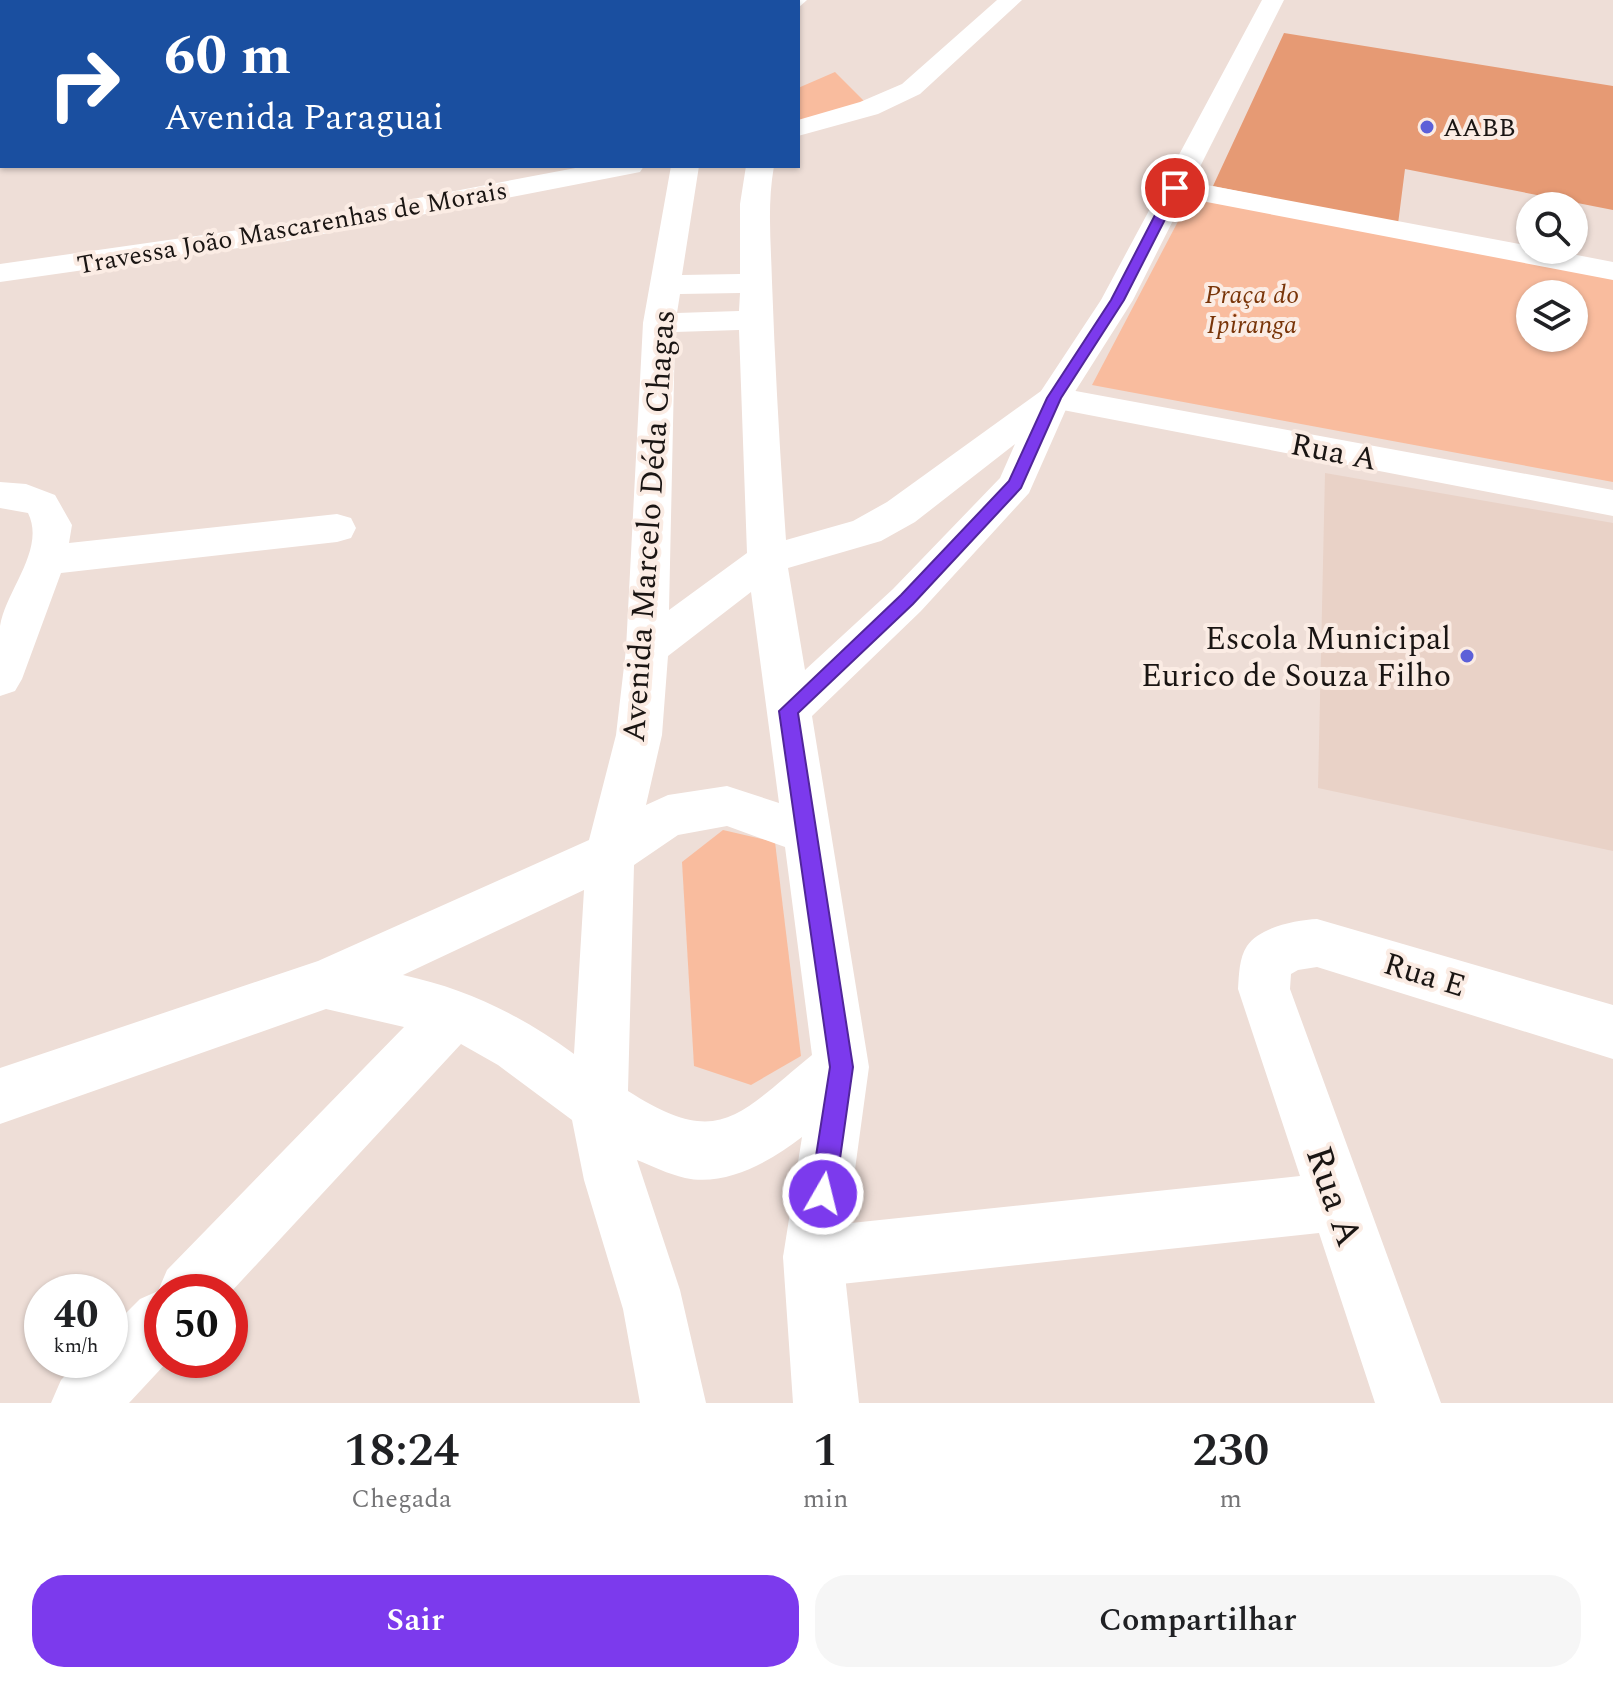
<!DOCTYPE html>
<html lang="pt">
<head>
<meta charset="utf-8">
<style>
  body { margin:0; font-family:Spectral,serif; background:#f6f6f6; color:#202124; height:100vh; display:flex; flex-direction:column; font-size:30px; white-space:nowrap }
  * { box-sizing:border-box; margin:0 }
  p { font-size:26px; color:#757577 }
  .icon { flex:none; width:44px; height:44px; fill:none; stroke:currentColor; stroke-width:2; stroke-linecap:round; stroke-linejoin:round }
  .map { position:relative; height:1403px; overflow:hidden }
  .details { display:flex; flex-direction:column; background:#fff; flex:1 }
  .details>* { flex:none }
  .top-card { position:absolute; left:0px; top:0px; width:800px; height:168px; box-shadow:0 2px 6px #0004; background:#1a4fa0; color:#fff; overflow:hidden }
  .fabs { position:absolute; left:1516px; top:192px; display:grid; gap:16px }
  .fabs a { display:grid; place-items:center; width:72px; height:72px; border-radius:50%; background:#fff; box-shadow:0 2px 6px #0004; font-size:40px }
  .speed { position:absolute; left:24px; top:1274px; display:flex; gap:16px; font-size:40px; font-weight:700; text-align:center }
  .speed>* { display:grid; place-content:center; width:104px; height:104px; border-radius:50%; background:#fff; box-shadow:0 2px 6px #0004; line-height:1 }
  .speed small { font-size:20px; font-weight:400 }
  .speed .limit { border:12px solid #d22; background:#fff; color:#111 }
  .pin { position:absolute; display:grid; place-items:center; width:68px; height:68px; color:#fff; margin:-34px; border:4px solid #fff; border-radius:50%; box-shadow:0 2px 8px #0007 }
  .me { position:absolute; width:88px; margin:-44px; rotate:8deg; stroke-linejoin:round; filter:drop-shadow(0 0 6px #0008) }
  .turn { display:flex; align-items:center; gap:28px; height:168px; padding:0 32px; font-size:36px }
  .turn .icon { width:104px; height:104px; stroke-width:2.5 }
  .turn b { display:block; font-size:56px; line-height:68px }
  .eta { display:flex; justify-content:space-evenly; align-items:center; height:136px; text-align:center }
  .eta b { font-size:48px; font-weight:600; line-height:56px }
  .primary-button { display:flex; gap:16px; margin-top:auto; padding:16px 32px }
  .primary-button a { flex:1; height:92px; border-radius:32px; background:#7c3aed; color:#fff; font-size:32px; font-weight:600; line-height:92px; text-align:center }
  .primary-button a+a { background:#f6f6f6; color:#202124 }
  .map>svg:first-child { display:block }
  .built { fill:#e9d2c7 }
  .green { fill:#f9bc9e; fill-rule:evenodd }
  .water { fill:#e69a74 }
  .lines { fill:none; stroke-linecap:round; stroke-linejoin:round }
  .street { fill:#fff; fill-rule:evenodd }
  .secondary { fill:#fff; fill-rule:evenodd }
  .route { fill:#7c3aed; stroke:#51269a; stroke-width:2 }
  .poi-dot { fill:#5d60d8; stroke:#fbece4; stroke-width:3 }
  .labels { text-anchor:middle; stroke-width:8; stroke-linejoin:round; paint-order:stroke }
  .far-poi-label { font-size:26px; fill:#1a1513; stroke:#fbece4; text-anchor:start }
  .far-street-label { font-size:26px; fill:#1a1513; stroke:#fbece4 }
  .far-park-label { font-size:26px; font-style:italic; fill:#793509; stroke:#fbece4 }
  .street-label { font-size:32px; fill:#1a1513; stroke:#fbece4 }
  .poi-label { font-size:32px; fill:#1a1513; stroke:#fbece4; text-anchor:end }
  .near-street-label { font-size:38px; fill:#1a1513; stroke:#fbece4 }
</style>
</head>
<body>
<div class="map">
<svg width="1613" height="1403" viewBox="0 0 1613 1403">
  <rect width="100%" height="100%" fill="#eeded7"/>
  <polygon class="built" points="1325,473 1613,523 1613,851 1318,788"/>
  <g class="green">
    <polygon points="835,72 868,105 798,124 798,88"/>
    <path d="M1194 191 1613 276V482L1092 385ZM1530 294H1574V338H1530Z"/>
    <polygon points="723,830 775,842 801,1056 751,1085 694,1066 682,862"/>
  </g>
  <polygon class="water" points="1284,33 1613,86 1613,210 1405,169 1398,224 1213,186"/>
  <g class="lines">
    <g class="street">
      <polygon points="997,0 1022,0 920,94 878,114 798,136 798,120 860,102 902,84"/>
      <polygon points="586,166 644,166 640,172 630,174 287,241 0,282 0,264 287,223"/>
      <polygon points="1175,179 1530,246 1530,250 1551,250 1613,262 1613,280 1165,194 1161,188 1165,182"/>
      <polygon points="1054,387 1613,490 1613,516 1042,406 1037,398 1042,390"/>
      <path d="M0 482 26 484 55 495 72 525 69 543 337 514 351 518 356 528 351 538 337 542 61 573 22 679 15 691 0 696C0 674 0 648 0 626 6 590 46 549 28 513L0 508Z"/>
      <path d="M1317 919 1613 1005V1059L1317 967 1298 970 1291 974 1290 989 1441 1403H1375L1319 1233 813 1287 791 1279 783 1257 791 1235 813 1227 1300 1176 1238 989C1239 975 1239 958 1247 946 1260 927 1296 920 1317 919Z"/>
    </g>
    <g class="secondary">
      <polygon points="785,0 807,0 798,8 798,2"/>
      <path d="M1262 0H1284L1133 300 1071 398 1029 493 921 611 812 716 869 1067 843 1257 859 1403H793L783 1257 802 1137C771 1161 726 1187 685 1178 668 1174 652 1166 637 1160L680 1290 706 1403H640L623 1309 584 1180 572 1120 498 1065 461 1044 230 1293 162 1292V1360H169L129 1403H51L61 1380 80 1360H110V1329L140 1299 158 1291 167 1270 404 1027 326 1009 0 1124V1068L318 961 589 840 616 735 626 649 643 323 671 166H699L682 275 740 274V204L746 166H774C767 205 771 243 772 282 775 367 780 454 786 540L853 521 887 502 1041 391 1101 300ZM740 293 739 311 677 313 680 294ZM739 330 747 553 669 610 675 332ZM1015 444 1000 478 893 589 805 670 788 568 881 541 915 522ZM751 592 779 803 727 786 668 795 646 805 662 735 668 656ZM727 826 785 847 812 1055C738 1115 720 1150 628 1091L634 865 678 835ZM584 890 574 1054C521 1015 467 989 403 975Z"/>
    </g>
  </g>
  <polygon class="route" points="1175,184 1181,188 1124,300 1061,398 1021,488 913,604 798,713 853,1067 835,1194 831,1202 823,1206 814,1202 810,1194 830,1067 779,711 901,595 1009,481 1047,398 1111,300 1169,188"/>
  <g class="poi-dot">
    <circle cx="1427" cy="127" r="8"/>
    <circle cx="1467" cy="656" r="8"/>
  </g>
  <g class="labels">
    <g class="far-poi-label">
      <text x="1443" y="136">AABB</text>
    </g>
    <g class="far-street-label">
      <text transform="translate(292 227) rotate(-10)" y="9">Travessa João Mascarenhas de Morais</text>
    </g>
    <g class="far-park-label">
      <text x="1252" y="303">Praça do<tspan x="1252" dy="30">Ipiranga</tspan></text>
    </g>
    <g class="street-label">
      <text transform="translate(1334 451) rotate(11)" y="11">Rua A</text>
      <text transform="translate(648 526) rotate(-86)" y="11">Avenida Marcelo Déda Chagas</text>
      <text transform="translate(1425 974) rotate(17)" y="11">Rua E</text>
    </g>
    <g class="poi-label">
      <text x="1451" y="649">Escola Municipal<tspan x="1451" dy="37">Eurico de Souza Filho</tspan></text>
    </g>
    <g class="near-street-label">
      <text transform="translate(1335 1196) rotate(71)" y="13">Rua A</text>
    </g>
  </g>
</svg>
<div class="fabs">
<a><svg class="icon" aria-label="search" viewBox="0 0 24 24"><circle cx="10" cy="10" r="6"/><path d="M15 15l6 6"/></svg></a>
<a><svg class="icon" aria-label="layers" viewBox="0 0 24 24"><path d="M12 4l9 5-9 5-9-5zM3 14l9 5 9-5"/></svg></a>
</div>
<div class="speed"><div>40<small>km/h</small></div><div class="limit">50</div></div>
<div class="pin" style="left:1175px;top:188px;background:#d93025"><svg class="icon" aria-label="arrive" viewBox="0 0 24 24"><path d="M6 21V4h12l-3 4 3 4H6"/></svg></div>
<svg class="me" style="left:823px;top:1194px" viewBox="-20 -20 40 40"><circle r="17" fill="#7c3aed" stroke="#fff" stroke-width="3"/><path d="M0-11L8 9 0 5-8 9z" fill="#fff"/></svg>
<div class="top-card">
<div class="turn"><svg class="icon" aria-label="right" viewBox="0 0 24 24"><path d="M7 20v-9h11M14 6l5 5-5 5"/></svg><div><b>60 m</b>Avenida Paraguai</div></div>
</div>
</div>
<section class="details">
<div class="eta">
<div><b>18:24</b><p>Chegada</p></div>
<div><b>1</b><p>min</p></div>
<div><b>230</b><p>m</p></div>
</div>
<div class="primary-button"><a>Sair</a><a>Compartilhar</a></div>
</section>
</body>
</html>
